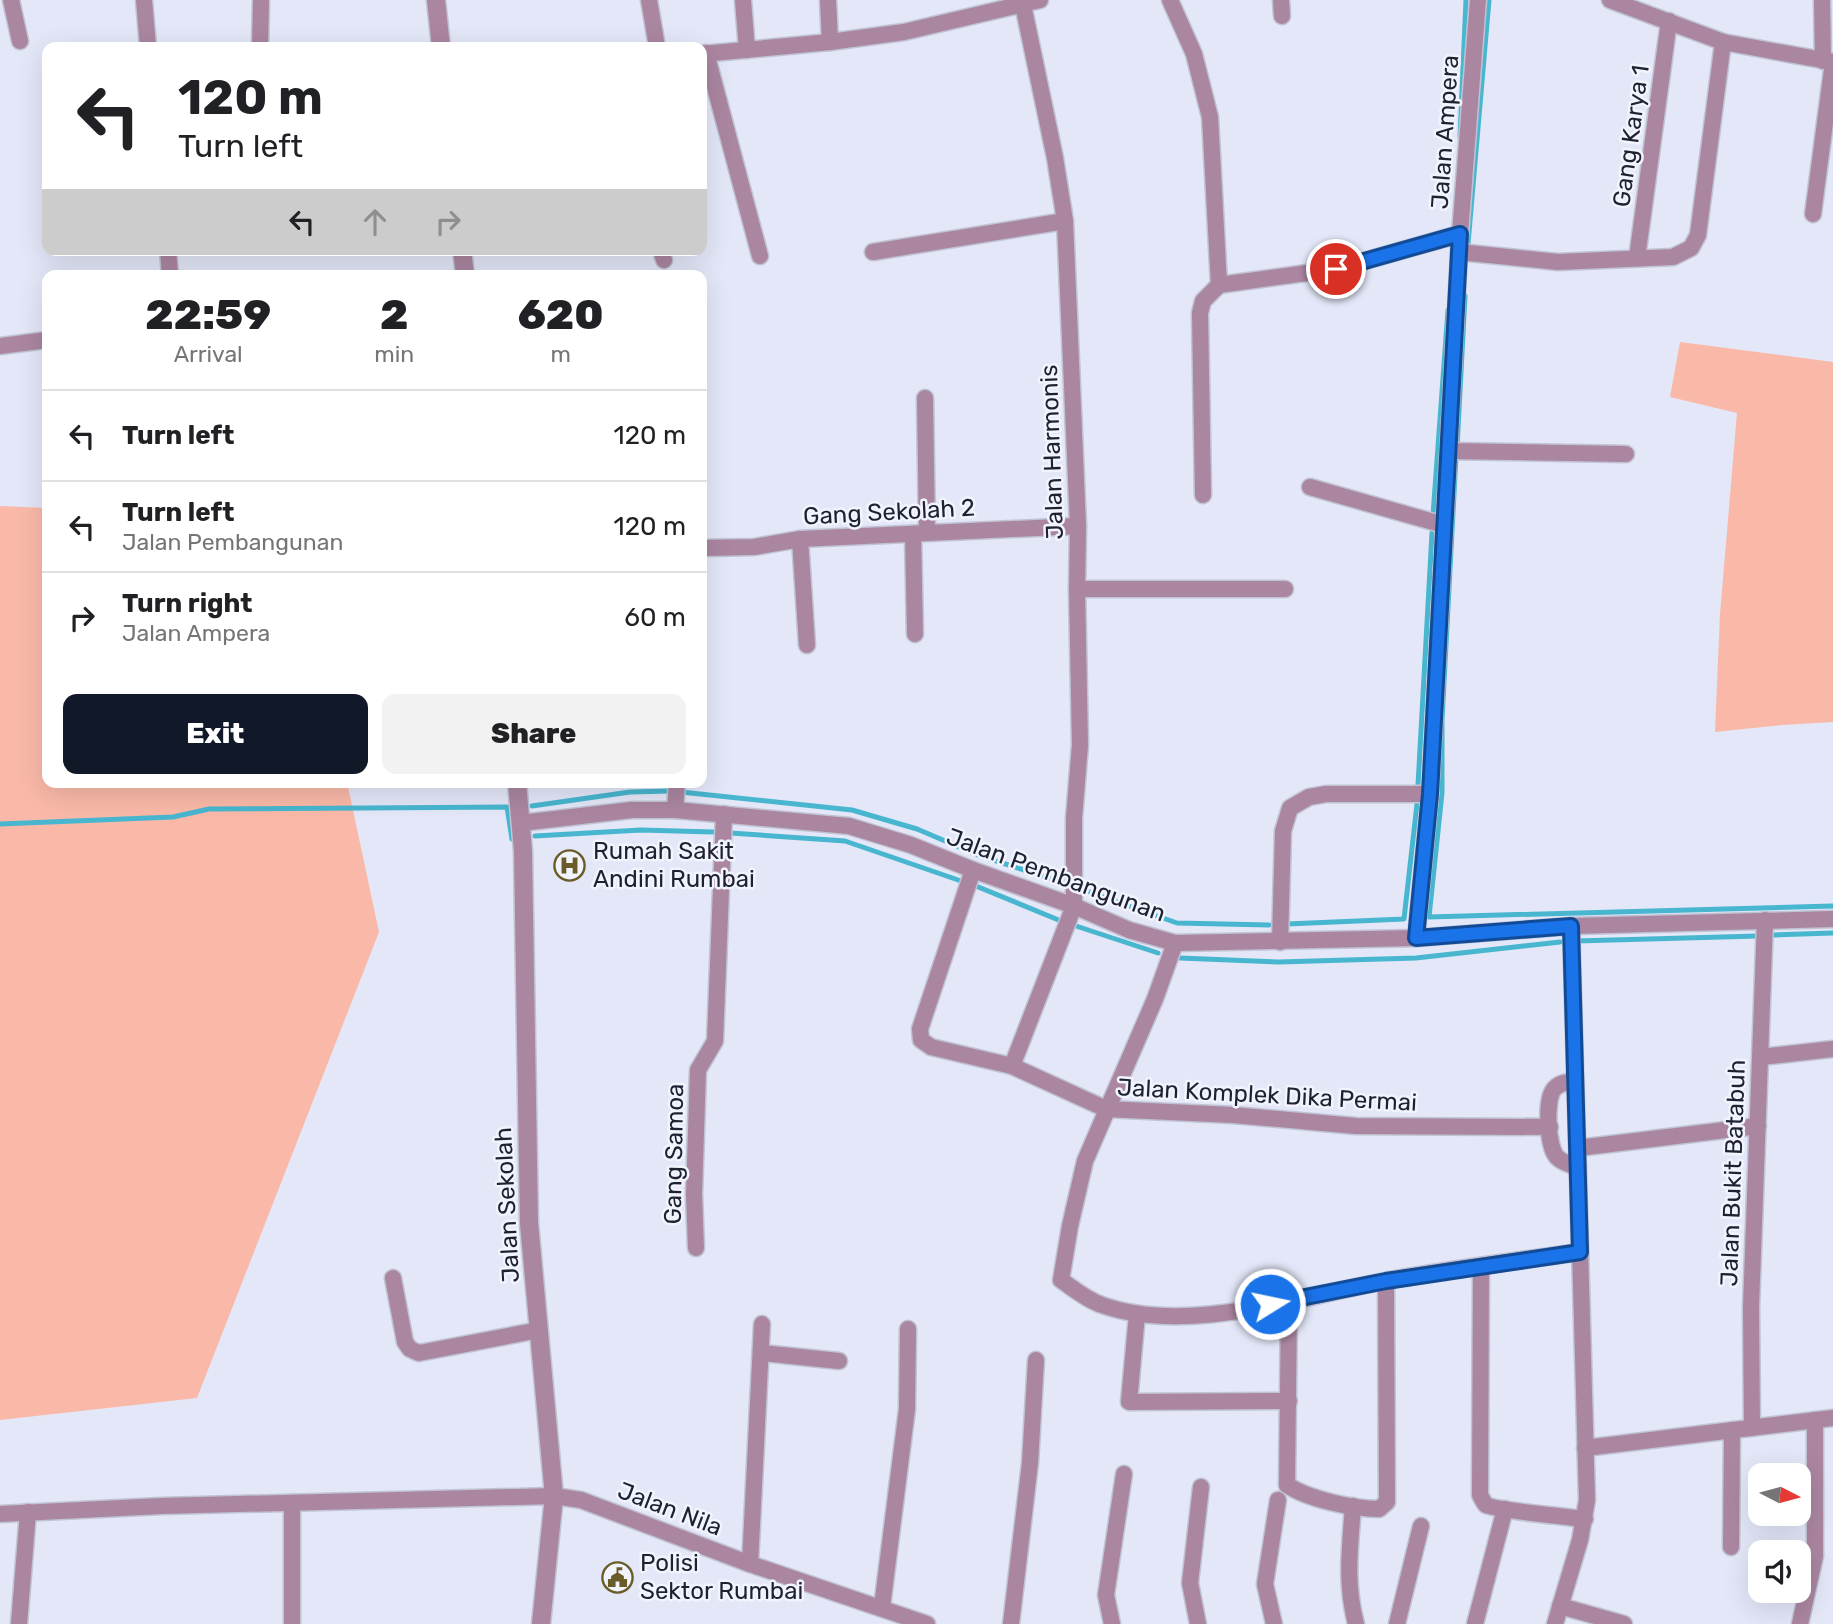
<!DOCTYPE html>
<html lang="en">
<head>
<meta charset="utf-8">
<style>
  body { margin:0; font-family:Rubik,sans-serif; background:#f2f2f2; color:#202124; height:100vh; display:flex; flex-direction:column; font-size:26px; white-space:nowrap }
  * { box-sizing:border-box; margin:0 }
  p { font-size:23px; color:#757577 }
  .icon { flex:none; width:38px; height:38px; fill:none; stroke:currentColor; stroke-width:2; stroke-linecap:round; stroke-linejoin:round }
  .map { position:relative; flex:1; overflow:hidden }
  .drawer { position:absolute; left:42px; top:270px; width:665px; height:518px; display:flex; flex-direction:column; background:#fff; border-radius:14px; box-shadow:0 7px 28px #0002 }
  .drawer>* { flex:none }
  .guide { position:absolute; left:42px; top:42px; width:665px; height:214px; border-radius:14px; box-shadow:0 7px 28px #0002; background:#fff; color:#202124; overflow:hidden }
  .needle { width:46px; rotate:96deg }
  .fabs { position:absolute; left:1748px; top:1463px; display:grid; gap:14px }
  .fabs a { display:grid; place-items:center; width:63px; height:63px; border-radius:14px; background:#fff; box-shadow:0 7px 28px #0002; font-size:35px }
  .pin { position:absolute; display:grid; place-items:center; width:60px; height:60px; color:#fff; margin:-30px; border:4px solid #fff; border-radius:50%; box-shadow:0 2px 7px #0007 }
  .me { position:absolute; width:77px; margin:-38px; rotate:80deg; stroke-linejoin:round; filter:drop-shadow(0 0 5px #0008) }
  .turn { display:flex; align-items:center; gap:24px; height:147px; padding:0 21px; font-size:32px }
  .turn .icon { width:91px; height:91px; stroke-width:2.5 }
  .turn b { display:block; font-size:49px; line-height:60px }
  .lanes { display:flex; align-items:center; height:66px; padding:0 21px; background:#0003; justify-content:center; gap:35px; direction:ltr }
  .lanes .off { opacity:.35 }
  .eta { display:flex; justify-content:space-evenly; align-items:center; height:119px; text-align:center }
  .eta b { font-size:42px; font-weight:800; line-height:49px }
  .primary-button { display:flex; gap:14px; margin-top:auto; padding:14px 21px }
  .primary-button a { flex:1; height:80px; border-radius:14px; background:#111827; color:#fff; font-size:28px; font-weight:800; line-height:80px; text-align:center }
  .primary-button a+a { background:#f2f2f2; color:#202124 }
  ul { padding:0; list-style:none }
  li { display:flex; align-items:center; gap:21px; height:91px; padding:0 21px; border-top:2px solid #e0e0e0 }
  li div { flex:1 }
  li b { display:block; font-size:26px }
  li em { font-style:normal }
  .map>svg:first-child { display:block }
  .green { fill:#fab9a8 }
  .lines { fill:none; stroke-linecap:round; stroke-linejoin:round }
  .stream { stroke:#48b6cf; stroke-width:5 }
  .minor-casing { stroke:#c0c3d4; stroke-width:19 }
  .tertiary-casing { stroke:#c0c3d4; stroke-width:21 }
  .minor { stroke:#ab86a1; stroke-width:16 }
  .tertiary { stroke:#ab86a1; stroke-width:18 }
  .route-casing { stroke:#114b97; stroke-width:18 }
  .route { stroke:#1a73e8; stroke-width:12 }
  .labels { text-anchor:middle; stroke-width:5; stroke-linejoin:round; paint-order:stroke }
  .street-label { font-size:24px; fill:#1e2131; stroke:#f2f4fd }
  .poi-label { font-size:24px; fill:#1e2131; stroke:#f2f4fd; text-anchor:start }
</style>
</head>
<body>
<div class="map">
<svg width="1833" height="1624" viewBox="0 0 1833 1624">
  <rect width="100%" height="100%" fill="#e3e7f8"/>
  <g class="green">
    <polygon points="1680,342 1833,362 1833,722 1782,725 1715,732 1720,614 1737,413 1670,397"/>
    <polygon points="0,506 47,508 47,782 347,782 379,932 197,1398 0,1420"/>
  </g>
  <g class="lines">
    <g class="stream">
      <polyline points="1460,137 1466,0"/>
      <polyline points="1468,244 1489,0"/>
      <polyline points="1457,448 1465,296"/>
      <polyline points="1456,456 1442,720 1442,793 1429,917 1833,906"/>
      <polyline points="1433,515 1448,310"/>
      <polyline points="1418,785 1432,533"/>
      <polyline points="681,792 852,810 917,829 978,855 1061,882"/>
      <polyline points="532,806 630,792 670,791"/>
      <polyline points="0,824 173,817 209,809 507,807 512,839"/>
      <polyline points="730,833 845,841 964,882"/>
      <polyline points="535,836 641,830 713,832"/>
      <polyline points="971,884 1061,921"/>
      <polyline points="1087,891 1177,923 1269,925"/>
      <polyline points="1287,924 1404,919 1417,804"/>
      <polyline points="1076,926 1158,953"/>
      <polyline points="1774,935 1833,933"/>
      <polyline points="1576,941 1758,936"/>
      <polyline points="1180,958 1279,962 1416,958 1560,942"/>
    </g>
    <defs>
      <g id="minor">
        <polyline points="11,0 20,41"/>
        <polyline points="144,0 148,47"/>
        <polyline points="649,0 657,47"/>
        <polyline points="743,0 747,50"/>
        <polyline points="828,0 830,42"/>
        <polyline points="1170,0 1194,54 1210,117 1219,285 1336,269 1460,234"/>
        <polyline points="1281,0 1282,16"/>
        <polyline points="1610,0 1723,42 1833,62"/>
        <polyline points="1822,0 1823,61"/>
        <polyline points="260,47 261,0"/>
        <polyline points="706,53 760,256"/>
        <polyline points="702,54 830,42 904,32 1040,0"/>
        <polyline points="1813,214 1833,62"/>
        <polyline points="168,250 170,275"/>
        <polyline points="661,250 664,260"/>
        <polyline points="873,252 1065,221"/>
        <polyline points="1459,252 1558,262 1673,257 1691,248 1698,235 1723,42"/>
        <polyline points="1637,258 1669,21"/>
        <polyline points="0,346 47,340"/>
        <polyline points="925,398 927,532"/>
        <polyline points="1449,451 1626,454"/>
        <polyline points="1310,487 1444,525"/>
        <polyline points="1203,495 1200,313 1203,301 1219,285"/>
        <polyline points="913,534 915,634"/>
        <polyline points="800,539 807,645"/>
        <polyline points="702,548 754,547 800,539 1078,526"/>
        <polyline points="1077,589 1285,589"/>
        <polyline points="675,810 677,782"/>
        <polyline points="521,823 632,810 675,810 849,826 911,845 973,870 1074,906 1129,930 1175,943 1416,938 1571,926 1833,919"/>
        <polyline points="973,870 920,1029 921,1040 931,1047 1012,1066 1106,1109 1233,1115 1356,1126 1550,1127"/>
        <polyline points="1416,938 1430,794 1460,234 1478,0"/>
        <polyline points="1280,942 1283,831 1290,808 1309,797 1326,794 1430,794"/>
        <path d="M1175 943 1155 999 1085 1161 1070 1226 1061 1280C1074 1289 1087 1300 1102 1305 1186 1335 1299 1297 1385 1281 1450 1269 1515 1261 1580 1252"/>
        <polyline points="1761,1057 1833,1049"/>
        <polyline points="1012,1066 1074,906 1074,818 1080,745 1077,589 1078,526 1065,221 1055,158 1022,0"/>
        <path d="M1574 1081C1567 1082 1559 1083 1554 1089 1545 1100 1547 1149 1558 1158 1563 1163 1571 1165 1578 1167"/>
        <polyline points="1578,1148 1758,1126"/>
        <polyline points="696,1248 694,1194 698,1070 715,1041 724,814"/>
        <path d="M1481 1266 1480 1495C1482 1498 1483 1502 1486 1505 1494 1510 1569 1517 1585 1519"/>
        <polyline points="393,1278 405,1342 410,1349 419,1353 539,1330"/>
        <path d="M1289 1301 1287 1485C1308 1499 1353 1509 1379 1509L1387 1502 1386 1281"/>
        <polyline points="1137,1314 1129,1402 1289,1401"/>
        <polyline points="762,1353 839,1361"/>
        <polyline points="1752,1428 1751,1307 1765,920"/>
        <polyline points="1585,1448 1833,1418"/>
        <polyline points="292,1503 292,1624"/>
        <path d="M1353 1506C1350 1548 1345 1582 1356 1624"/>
        <polyline points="0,1514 161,1506 554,1496 581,1500 750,1564 927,1624"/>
        <polyline points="1731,1547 1732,1430"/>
        <polyline points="750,1564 762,1324"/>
        <polyline points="1560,1606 1624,1624"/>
        <polyline points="882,1607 907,1409 908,1329"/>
        <polyline points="19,1624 28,1512"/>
        <polyline points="1011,1624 1030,1463 1036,1360"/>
        <polyline points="1112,1624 1106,1595 1124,1474"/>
        <polyline points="1198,1624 1190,1583 1201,1487"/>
        <polyline points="1274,1624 1265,1584 1278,1500"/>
        <polyline points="1397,1624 1421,1526"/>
        <polyline points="1475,1624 1505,1509"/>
        <polyline points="1555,1624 1580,1540 1587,1500 1571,926"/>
        <polyline points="1800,1624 1815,1556 1815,1420"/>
      </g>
      <g id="tertiary">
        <polyline points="436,0 441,47"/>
        <polyline points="462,250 465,275"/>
        <polyline points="517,782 523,851 529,1223 554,1496 541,1624"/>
      </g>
    </defs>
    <use href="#minor" class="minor-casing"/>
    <use href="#tertiary" class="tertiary-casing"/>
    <use href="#minor" class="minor"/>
    <use href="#tertiary" class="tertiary"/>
  </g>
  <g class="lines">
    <defs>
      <polyline id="route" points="1270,1304 1386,1281 1580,1252 1571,926 1416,938 1430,794 1460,234 1336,269"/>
    </defs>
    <use href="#route" class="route-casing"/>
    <use href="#route" class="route"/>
  </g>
  <defs>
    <symbol id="hospital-ring" viewBox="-11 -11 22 22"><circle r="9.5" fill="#f2f4fd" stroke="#695c29" stroke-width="1.5"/><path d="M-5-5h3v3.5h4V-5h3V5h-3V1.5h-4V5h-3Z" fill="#695c29"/></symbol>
    <symbol id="civic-ring" viewBox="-11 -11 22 22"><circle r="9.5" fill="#f2f4fd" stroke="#695c29" stroke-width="1.5"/><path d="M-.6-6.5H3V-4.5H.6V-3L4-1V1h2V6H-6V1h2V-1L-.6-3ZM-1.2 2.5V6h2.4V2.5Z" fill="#695c29"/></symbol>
  </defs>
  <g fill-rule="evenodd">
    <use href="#hospital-ring" x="552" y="848" width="35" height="35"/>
    <use href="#civic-ring" x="600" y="1560" width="35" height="35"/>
  </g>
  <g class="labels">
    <g class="street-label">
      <text transform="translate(1445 132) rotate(-86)" y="8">Jalan Ampera</text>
      <text transform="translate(1631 136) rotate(-82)" y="8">Gang Karya 1</text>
      <text transform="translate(1052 452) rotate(-92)" y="8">Jalan Harmonis</text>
      <text transform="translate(889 512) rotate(-3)" y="8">Gang Sekolah 2</text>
      <text transform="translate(1056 875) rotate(20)" y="8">Jalan Pembangunan</text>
      <text transform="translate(1267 1095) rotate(3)" y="8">Jalan Komplek Dika Permai</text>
      <text transform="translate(674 1154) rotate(-89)" y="8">Gang Samoa</text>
      <text transform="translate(1733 1173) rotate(-88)" y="8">Jalan Bukit Batabuh</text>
      <text transform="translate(507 1205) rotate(-93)" y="8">Jalan Sekolah</text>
      <text transform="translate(670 1509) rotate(21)" y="8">Jalan Nila</text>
    </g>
    <g class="poi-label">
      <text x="593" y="859">Rumah Sakit<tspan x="593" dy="28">Andini Rumbai</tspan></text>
      <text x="640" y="1571">Polisi<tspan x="640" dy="28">Sektor Rumbai</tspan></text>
    </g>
  </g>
</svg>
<div class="fabs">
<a><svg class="needle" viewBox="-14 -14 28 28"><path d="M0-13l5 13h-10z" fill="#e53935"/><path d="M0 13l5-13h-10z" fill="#757577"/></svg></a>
<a><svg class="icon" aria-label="sound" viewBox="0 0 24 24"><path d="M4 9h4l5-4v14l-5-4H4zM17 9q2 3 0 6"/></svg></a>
</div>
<div class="pin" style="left:1336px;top:269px;background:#d93025"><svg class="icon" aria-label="arrive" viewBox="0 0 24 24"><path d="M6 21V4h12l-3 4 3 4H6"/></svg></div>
<svg class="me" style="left:1270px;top:1304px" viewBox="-20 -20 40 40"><circle r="17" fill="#1a73e8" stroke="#fff" stroke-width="3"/><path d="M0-11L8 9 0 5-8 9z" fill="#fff"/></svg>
<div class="guide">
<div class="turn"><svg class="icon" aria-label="left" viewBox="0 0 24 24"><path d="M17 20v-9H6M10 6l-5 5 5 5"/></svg><div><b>120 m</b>Turn left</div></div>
<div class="lanes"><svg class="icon" aria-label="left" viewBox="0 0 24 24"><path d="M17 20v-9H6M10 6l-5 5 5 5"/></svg><svg class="icon off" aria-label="ahead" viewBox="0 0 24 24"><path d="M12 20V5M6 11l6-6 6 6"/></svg><svg class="icon off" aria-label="right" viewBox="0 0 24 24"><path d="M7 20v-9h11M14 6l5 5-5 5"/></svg></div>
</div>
<section class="drawer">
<div class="eta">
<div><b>22:59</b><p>Arrival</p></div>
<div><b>2</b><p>min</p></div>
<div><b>620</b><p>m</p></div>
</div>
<ul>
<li><svg class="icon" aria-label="left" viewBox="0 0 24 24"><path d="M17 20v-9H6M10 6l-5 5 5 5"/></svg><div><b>Turn left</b></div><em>120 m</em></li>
<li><svg class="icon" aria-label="left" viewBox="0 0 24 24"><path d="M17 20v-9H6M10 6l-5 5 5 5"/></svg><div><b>Turn left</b><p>Jalan Pembangunan</p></div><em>120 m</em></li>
<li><svg class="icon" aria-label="right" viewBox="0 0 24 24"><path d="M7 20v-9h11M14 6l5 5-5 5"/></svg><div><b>Turn right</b><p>Jalan Ampera</p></div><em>60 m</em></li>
</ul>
<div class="primary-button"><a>Exit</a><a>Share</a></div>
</section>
</div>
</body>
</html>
